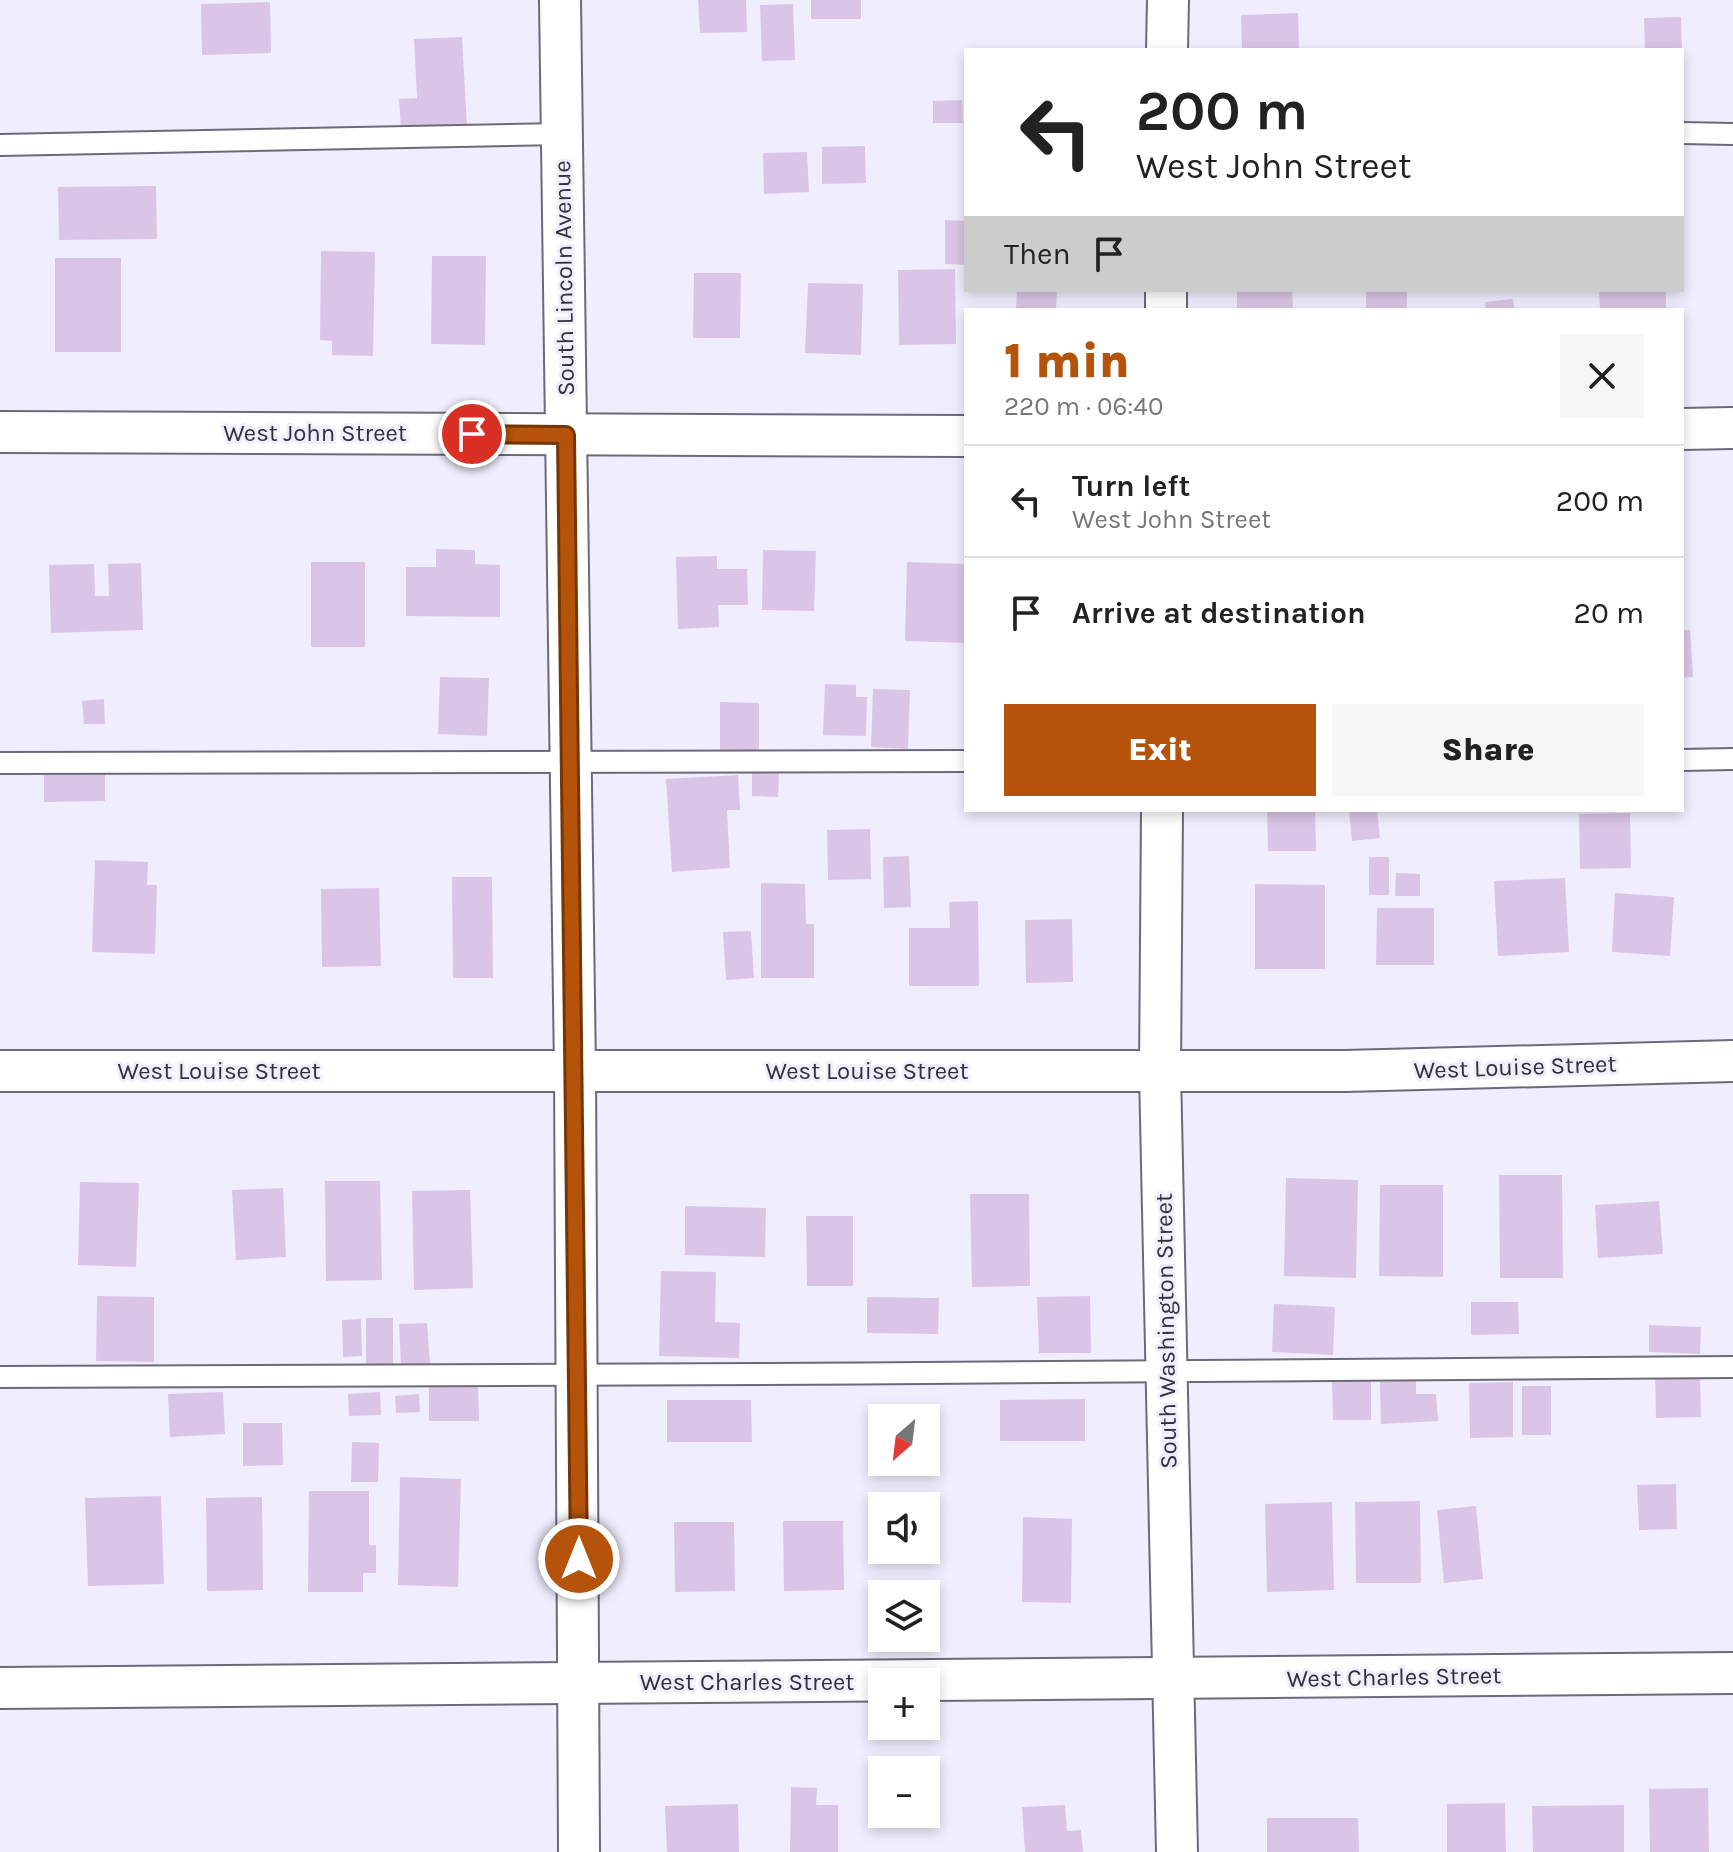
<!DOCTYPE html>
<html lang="en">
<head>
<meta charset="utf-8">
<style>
  body { margin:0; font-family:Karla,sans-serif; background:#f6f6f6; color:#222; height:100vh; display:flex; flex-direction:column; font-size:30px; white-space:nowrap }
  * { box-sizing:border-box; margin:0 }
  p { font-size:26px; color:#767676 }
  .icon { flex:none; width:44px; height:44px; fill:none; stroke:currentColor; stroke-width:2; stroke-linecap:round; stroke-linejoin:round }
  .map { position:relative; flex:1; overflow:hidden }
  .details { position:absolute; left:964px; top:308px; width:720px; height:504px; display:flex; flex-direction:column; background:#fff; border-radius:0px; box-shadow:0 4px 12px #0003 }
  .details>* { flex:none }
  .guide { position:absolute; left:964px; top:48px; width:720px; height:244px; border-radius:0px; box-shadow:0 4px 12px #0003; background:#fff; color:#222; overflow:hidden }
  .needle { width:52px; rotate:208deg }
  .tools { position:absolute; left:868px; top:1404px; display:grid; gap:16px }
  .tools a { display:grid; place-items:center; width:72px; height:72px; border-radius:0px; background:#fff; box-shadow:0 4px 12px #0003; font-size:40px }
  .pin { position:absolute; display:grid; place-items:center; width:68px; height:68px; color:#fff; margin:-34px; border:4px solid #fff; border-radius:50%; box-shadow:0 2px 8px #0007 }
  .me { position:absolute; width:88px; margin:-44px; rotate:0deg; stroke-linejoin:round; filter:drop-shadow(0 0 6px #0008) }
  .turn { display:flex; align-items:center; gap:28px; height:168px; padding:0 40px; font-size:36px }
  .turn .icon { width:104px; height:104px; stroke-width:2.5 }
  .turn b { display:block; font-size:56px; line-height:68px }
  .then { display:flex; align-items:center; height:76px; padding:0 40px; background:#0003; gap:16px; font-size:30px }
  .round { display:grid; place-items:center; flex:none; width:84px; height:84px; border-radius:0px; background:#f6f6f6 }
  .headline { display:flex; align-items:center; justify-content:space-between; height:136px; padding:0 40px }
  h1 { font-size:48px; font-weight:800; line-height:60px; color:#b45309 }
  .primary-button { display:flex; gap:16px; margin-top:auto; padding:16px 40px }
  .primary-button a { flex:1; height:92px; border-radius:0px; background:#b45309; color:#fff; font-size:32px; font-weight:800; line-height:92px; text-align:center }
  .primary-button a+a { background:#f6f6f6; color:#222 }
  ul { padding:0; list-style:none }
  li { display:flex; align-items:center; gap:24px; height:112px; padding:0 40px; border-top:2px solid #e0e0e0 }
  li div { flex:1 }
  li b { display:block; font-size:30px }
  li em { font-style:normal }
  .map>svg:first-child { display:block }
  .building { fill:#dbc5e6 }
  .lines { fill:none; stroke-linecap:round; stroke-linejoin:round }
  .lane-casing { stroke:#6c6a78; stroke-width:24 }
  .street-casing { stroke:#6c6a78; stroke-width:44 }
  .lane { stroke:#fff; stroke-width:20 }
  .street { stroke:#fff; stroke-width:40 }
  .route-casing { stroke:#753606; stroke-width:20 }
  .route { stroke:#b45309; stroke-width:14 }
  .labels { text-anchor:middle; stroke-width:6; stroke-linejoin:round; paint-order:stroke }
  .street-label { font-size:24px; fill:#323137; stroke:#f0eefe }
</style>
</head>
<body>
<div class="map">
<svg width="1733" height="1852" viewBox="0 0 1733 1852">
  <rect width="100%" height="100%" fill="#f0eefe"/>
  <g class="building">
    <polygon points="698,0 746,0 747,32 700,33"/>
    <rect x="811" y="0" width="50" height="19"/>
    <polygon points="270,2 271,53 202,55 201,4"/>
    <polygon points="793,4 795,60 762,61 760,5"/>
    <polygon points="1298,13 1299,50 1242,50 1241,15"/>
    <polygon points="1681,17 1682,50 1645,50 1644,18"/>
    <polygon points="462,37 467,126 401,129 399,99 417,98 414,39"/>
    <polygon points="962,100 963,123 933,123 933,101"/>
    <polygon points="865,146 866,183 822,184 822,147"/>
    <polygon points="807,152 809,192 764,194 763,153"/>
    <polygon points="156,186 157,239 59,240 58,187"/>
    <polygon points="945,220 966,221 966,265 945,264"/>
    <polygon points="321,251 375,252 373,356 332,355 332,341 320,340"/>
    <polygon points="432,256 486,256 485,345 431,344"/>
    <rect x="55" y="258" width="66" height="94"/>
    <polygon points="955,269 956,344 899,345 898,270"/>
    <polygon points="694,273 741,273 740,338 693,338"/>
    <polygon points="808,283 863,284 861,355 805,353"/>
    <polygon points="1017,290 1057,290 1056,310 1016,310"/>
    <polygon points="1292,290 1293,310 1237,310 1237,291"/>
    <rect x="1366" y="290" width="41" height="20"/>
    <polygon points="1599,290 1666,290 1666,310 1600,310"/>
    <polygon points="1513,299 1515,310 1486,310 1485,302"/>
    <polygon points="436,549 475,550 475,564 500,565 500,617 406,616 406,567 436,567"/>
    <polygon points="763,550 816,551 814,611 762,610"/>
    <polygon points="717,556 717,569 747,569 748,605 718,605 719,627 678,629 676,557"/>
    <rect x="311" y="562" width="54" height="85"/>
    <polygon points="907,562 966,564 966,643 905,641"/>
    <polygon points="141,563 143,630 51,633 49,565 94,564 95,596 109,596 108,564"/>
    <polygon points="1682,630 1690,630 1693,677 1682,678"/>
    <polygon points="440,677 489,678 487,736 438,734"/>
    <polygon points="825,684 856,685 856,697 867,697 866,736 823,735"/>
    <polygon points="873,689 910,690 908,749 871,747"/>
    <polygon points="104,699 105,724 84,724 82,701"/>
    <polygon points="720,702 759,703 759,751 720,751"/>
    <polygon points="105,772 105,801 44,802 44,773"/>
    <polygon points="752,772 779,773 778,797 752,796"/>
    <polygon points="738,775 740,810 727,810 730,868 672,872 666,779"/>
    <polygon points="1267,810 1315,810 1316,851 1268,851"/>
    <polygon points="1349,810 1377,810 1380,838 1352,841"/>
    <polygon points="1630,813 1631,868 1580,869 1579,814"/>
    <polygon points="870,829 871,879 828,880 827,830"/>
    <polygon points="909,856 911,907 884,908 883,857"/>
    <rect x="1369" y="857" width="20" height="38"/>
    <polygon points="95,860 148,862 147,885 157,885 155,954 92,952"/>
    <polygon points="1396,873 1420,874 1420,896 1395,896"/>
    <polygon points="452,877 492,877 493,978 453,978"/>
    <polygon points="1565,878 1569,952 1498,956 1494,881"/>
    <polygon points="761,883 805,884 806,924 814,924 814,978 761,978"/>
    <polygon points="1255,884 1325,885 1325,969 1255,969"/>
    <polygon points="379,888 381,966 322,967 321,889"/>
    <polygon points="1615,893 1674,897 1670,956 1612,952"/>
    <polygon points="978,901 979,986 909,986 909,928 950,928 949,902"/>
    <polygon points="1377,908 1434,908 1434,965 1376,965"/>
    <polygon points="1072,919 1073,982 1026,983 1025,920"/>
    <polygon points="751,931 754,978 726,980 723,932"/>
    <polygon points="1499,1175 1562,1175 1563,1278 1500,1278"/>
    <polygon points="1286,1178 1358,1180 1356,1278 1284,1276"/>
    <polygon points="325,1181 380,1181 382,1280 326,1281"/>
    <polygon points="80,1182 139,1183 136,1267 78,1265"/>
    <polygon points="1380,1185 1443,1185 1443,1277 1379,1276"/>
    <polygon points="283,1188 286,1257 236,1260 232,1190"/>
    <polygon points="470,1190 473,1288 414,1290 412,1191"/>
    <polygon points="970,1194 1029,1194 1030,1286 972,1287"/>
    <polygon points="1659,1201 1663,1254 1598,1258 1595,1205"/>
    <polygon points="685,1206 766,1208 765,1257 685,1255"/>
    <polygon points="806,1216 853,1216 853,1286 807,1286"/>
    <polygon points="661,1271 716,1272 715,1322 740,1323 739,1358 659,1356"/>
    <polygon points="97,1296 154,1297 154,1362 96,1361"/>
    <polygon points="1090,1296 1091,1353 1039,1353 1037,1297"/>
    <polygon points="867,1297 939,1298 938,1334 867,1333"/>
    <polygon points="1471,1302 1518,1302 1519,1334 1471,1335"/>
    <polygon points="1274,1304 1335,1307 1333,1355 1272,1352"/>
    <rect x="366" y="1318" width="27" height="48"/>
    <polygon points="361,1319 362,1356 343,1357 342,1320"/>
    <polygon points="427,1323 430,1364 401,1366 399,1324"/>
    <polygon points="1649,1325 1701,1327 1700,1354 1649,1352"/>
    <polygon points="1700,1374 1701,1417 1656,1418 1655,1375"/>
    <polygon points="1332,1379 1371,1379 1371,1420 1333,1420"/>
    <polygon points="1416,1380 1416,1394 1436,1394 1438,1421 1381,1424 1380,1382"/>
    <polygon points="1513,1382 1513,1437 1470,1438 1469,1383"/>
    <polygon points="429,1386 478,1387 479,1421 429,1421"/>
    <rect x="1522" y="1386" width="29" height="49"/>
    <polygon points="223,1392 225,1434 170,1437 168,1394"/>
    <polygon points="380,1392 381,1415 349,1416 348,1394"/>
    <polygon points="419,1394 420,1412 396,1413 395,1396"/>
    <polygon points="1085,1399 1085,1441 1000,1441 1000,1400"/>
    <polygon points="667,1400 751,1400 752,1442 667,1442"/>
    <polygon points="243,1423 282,1423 283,1465 243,1466"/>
    <polygon points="352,1442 379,1443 378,1482 351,1482"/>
    <polygon points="400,1477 461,1479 458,1587 398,1585"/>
    <polygon points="1676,1484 1677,1529 1639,1530 1637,1485"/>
    <polygon points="309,1491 369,1491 369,1545 376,1545 376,1573 363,1573 363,1592 308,1592"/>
    <polygon points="161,1496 164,1584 88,1586 85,1498"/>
    <polygon points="262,1497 263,1590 207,1591 206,1498"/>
    <polygon points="1420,1501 1421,1583 1356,1583 1355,1502"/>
    <polygon points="1332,1502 1334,1590 1267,1592 1265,1504"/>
    <polygon points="1476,1506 1483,1579 1444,1583 1437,1510"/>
    <polygon points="1023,1517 1072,1519 1071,1603 1022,1602"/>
    <polygon points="783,1521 843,1521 844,1590 784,1591"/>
    <polygon points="674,1522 734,1522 735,1591 675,1592"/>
    <polygon points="791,1787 817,1788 816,1805 838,1805 838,1852 790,1852"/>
    <polygon points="1708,1788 1709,1852 1650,1852 1649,1789"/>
    <polygon points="1505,1803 1506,1852 1447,1852 1447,1804"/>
    <polygon points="738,1804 739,1852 667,1852 665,1806"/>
    <polygon points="1065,1805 1067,1831 1081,1830 1083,1852 1025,1852 1022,1807"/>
    <polygon points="1624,1805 1624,1852 1533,1852 1532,1806"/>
    <polygon points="1267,1818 1358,1818 1359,1852 1267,1852"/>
  </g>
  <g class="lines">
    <defs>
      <g id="lane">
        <polyline points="1682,133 1733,134"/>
        <polyline points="0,145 562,134"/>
        <polyline points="1682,760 1733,759"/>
        <polyline points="0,763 966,761"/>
        <path d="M0 1377C578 1373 1155 1375 1733 1367"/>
      </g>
      <g id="street">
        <polyline points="560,0 575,1071 579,1852"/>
        <polyline points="1167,50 1168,0"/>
        <polyline points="1166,310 1166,290"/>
        <polyline points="1682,429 1733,428"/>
        <polyline points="0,432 966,436"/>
        <polyline points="1162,810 1160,1072 1177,1852"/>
        <polyline points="0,1071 1345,1071 1733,1061"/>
        <polyline points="0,1688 1733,1673"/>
      </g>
    </defs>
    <use href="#lane" class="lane-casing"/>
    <use href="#street" class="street-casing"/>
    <use href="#lane" class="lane"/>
    <use href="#street" class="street"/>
  </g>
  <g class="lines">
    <defs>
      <polyline id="route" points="472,434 566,435 579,1559"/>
    </defs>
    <use href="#route" class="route-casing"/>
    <use href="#route" class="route"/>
  </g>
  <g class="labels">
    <g class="street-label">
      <text transform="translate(564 278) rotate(-91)" y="8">South Lincoln Avenue</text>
      <text x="315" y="441">West John Street</text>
      <text transform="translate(1515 1067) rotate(-2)" y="8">West Louise Street</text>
      <text x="219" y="1079">West Louise Street</text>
      <text x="867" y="1079">West Louise Street</text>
      <text transform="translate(1166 1331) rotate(-91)" y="8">South Washington Street</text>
      <text transform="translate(1394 1677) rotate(-1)" y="8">West Charles Street</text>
      <text x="747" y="1690">West Charles Street</text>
    </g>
  </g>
</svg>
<div class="tools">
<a><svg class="needle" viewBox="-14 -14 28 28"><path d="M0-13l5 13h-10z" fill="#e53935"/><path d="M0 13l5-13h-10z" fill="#767676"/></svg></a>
<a><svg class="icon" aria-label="sound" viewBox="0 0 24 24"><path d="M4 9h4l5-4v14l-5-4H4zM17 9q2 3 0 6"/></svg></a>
<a><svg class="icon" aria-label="layers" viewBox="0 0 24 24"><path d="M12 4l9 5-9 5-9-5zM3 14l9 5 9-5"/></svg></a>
<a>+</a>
<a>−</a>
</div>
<div class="pin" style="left:472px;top:434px;background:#d93025"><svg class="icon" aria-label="arrive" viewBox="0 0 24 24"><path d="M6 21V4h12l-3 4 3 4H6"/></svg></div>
<svg class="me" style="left:579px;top:1559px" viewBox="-20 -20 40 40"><circle r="17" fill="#b45309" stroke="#fff" stroke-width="3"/><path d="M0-11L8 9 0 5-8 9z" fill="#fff"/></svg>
<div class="guide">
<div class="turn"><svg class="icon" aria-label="left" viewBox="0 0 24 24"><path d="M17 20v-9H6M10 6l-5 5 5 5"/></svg><div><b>200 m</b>West John Street</div></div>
<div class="then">Then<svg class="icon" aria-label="arrive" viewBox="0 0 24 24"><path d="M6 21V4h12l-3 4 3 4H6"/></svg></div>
</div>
<section class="details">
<div class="headline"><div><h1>1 min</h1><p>220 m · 06:40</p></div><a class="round"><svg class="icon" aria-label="close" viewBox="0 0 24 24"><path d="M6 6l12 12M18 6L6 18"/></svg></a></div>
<ul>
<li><svg class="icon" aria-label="left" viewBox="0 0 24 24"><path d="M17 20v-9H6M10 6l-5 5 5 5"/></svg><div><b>Turn left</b><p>West John Street</p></div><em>200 m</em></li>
<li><svg class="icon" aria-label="arrive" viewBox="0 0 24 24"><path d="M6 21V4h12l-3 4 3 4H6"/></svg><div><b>Arrive at destination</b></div><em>20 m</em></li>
</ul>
<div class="primary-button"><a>Exit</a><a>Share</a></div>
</section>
</div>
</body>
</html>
